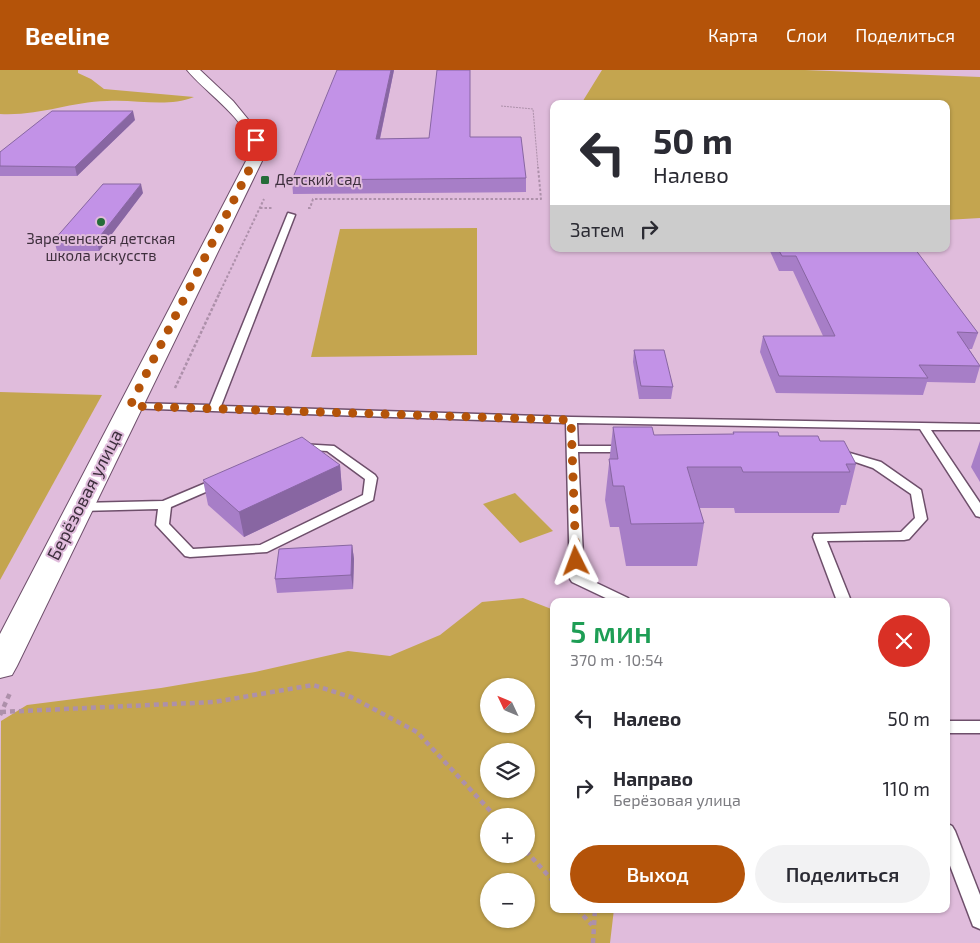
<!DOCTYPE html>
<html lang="ru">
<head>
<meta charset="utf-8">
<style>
  body { margin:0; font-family:"Exo 2",sans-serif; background:#f2f2f3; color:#2b2b33; height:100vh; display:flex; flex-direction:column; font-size:19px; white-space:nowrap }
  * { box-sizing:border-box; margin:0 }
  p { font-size:16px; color:#7c7c81 }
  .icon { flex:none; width:28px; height:28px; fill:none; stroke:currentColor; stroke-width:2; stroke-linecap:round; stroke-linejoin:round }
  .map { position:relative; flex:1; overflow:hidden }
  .sheet { position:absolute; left:550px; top:528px; width:400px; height:315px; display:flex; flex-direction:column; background:#fff; border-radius:10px; box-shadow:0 1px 4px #0004 }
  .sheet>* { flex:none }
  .top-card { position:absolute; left:550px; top:30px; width:400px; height:152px; border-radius:10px; box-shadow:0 1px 4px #0004; background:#fff; color:#2b2b33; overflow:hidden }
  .needle { width:32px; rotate:314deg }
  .tools { position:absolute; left:480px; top:608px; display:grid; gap:10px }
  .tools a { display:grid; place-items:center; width:55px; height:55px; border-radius:50%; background:#fff; box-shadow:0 1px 4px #0004; font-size:25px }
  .pin { position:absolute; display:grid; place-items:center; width:42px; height:42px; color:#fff; margin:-21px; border-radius:10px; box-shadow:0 2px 8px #0006 }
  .me { position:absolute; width:55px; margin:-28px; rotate:357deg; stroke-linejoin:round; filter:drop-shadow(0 0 4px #0008) }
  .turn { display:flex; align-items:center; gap:18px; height:105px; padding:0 20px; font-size:22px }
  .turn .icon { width:65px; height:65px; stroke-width:2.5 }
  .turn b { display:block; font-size:35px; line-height:42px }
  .then { display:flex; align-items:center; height:48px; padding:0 20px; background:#0003; gap:10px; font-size:19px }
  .round { display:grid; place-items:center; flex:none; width:52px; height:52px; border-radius:26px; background:#f2f2f3 }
  .overview { display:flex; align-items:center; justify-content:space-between; height:85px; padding:0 20px }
  h1 { font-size:30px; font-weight:600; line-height:38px; color:#1e9e55 }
  .action { display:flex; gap:10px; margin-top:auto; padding:10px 20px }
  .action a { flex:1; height:58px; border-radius:30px; background:#b45309; color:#fff; font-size:20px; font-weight:600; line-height:58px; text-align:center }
  .action a+a { background:#f2f2f3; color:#2b2b33 }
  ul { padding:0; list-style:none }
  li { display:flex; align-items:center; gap:15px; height:70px; padding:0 20px }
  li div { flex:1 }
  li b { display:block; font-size:19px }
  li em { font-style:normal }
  header { display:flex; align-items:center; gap:30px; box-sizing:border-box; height:70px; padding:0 25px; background:#b45309; color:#fff }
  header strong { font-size:24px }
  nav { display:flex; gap:28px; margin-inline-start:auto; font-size:18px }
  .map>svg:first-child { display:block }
  .green { fill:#c4a54f; fill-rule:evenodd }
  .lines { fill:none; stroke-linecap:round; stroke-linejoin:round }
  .service-casing { stroke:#6e4f6b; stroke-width:3 }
  .tertiary-casing { stroke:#6e4f6b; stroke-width:2 }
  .path-far3 { stroke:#ad90aa; stroke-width:1; stroke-dasharray:2 1; stroke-linecap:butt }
  .path-far2 { stroke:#ad90aa; stroke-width:2; stroke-dasharray:2.5 2; stroke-linecap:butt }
  .path-far1 { stroke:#ad90aa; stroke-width:2.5; stroke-dasharray:3 2; stroke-linecap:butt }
  .path { stroke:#ad90aa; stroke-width:4.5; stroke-dasharray:5 4; stroke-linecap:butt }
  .service { fill:#fff; fill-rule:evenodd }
  .tertiary { fill:#fff; fill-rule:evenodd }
  .wall { fill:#a77ec7 }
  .shaded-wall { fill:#8866a2 }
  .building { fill:#c292e7; stroke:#8866a2 }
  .route { stroke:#b45309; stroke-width:9; stroke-dasharray:0 16.2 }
  .poi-dot { fill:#256c39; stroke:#e0bcdc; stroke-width:2 }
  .labels { text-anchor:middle; stroke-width:4; stroke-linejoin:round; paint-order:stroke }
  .far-poi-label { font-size:15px; fill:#3e2f3d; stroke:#e0bcdc; text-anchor:start }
  .street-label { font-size:18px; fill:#3e2f3d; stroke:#e0bcdc }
</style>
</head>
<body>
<header>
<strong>Beeline</strong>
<nav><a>Карта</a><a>Слои</a><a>Поделиться</a></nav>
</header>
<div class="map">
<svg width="980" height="873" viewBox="0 0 980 873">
  <rect width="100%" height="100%" fill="#e0bcdc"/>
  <g class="green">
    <path d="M0 0H78V3L91 9 104 19 194 27C166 38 137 29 107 31 69 32 40 46 0 44Z"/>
    <polygon points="602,0 805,0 980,7 980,148 946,150 946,34 581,34"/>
    <polygon points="477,158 477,285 311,287 340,159"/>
    <polygon points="0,322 102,325 0,510"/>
    <polygon points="515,423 553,461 520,473 483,434"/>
    <path d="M523 528 554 540V839H614L610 873H0L1 651 27 635 161 618 255 602 348 581 390 586 440 565 482 532ZM526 616V654H489V616ZM526 681V719H489V681ZM526 746V784H489V746ZM526 811V849H489V811Z"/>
  </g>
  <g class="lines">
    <defs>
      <g id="service">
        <polygon points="288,143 295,145 221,336 571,347 980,354 980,360 931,360 980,433 980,447 976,446 920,359 577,353 578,376 626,376 632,379 626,382 578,382 584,507 628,528 630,531 612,531 572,512 570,509 566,353 126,338 125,336 126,334 130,333 210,335"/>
        <polygon points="300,374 334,376 375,405 377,408 373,430 267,482 190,487 185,486 156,455 158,439 80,441 74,437 80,433 163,431 220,407 224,408 226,411 224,414 171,437 169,454 193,479 260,475 363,425 365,409 327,381 296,379 294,377"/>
        <polygon points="836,379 881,392 921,420 927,449 909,469 904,470 827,471 851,531 837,531 813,467 814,464 901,462 915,448 911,424 873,398 832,384 830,382"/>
        <rect x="946" y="651" width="34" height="12"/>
        <polygon points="946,753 952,756 955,761 980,825 980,859 973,856 946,785"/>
      </g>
      <path id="tertiary" d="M187 0H200L233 31 260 64 264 76 262 91 17 596 12 605 0 608V564L246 91C248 85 250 78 249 71 244 48 202 19 187 0Z"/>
    </defs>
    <use href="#service" class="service-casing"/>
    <use href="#tertiary" class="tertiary-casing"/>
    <polyline class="path-far3" points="501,36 533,39 538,98"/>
    <g class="path-far2">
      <polyline points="260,138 272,138"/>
      <polyline points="308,138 310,138 313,129 541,129 538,97"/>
      <polyline points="219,224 264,129"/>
    </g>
    <polyline class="path-far1" points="175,318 220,222"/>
    <g class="path">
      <polyline points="1,642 214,632 313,615 351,627 417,662 495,746"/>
      <polyline points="0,645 10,623"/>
      <polyline points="526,781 554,812"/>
      <polyline points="577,839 592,855"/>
      <polyline points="593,873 595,839"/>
    </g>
    <use href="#service" class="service"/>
    <use href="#tertiary" class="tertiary"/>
  </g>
  <g class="wall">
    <polygon points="394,0 380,69 471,67 526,108 526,122 293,124 292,110"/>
    <polygon points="135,50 77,106 0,106 0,82"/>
    <polygon points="143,123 99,181 57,181 54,170"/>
    <polygon points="769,179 915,179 978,263 972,279 969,279 980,296 975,313 927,312 923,325 776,323 760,282 763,266 823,266 793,201 779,201"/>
    <polygon points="634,280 673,317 671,329 639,329 633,292"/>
    <polygon points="613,357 654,365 733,364 733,362 779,366 820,371 856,394 846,435 841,435 839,443 735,443 734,438 699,438 704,453 697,496 626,496 619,457 610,457 605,430"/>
    <polygon points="980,371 980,412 971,397"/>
    <polygon points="340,395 342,420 244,467 208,435 203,410"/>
    <polygon points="352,475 354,489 353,519 277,523 275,509"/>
  </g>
  <g class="shaded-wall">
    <polygon points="391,0 394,0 377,82 376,69"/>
    <polygon points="133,41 135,50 77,106 75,97"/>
    <polygon points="141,114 143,123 99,181 97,170"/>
    <polygon points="340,395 342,420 244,467 239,442"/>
    <polygon points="352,475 354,489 353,519 351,505"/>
  </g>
  <g class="building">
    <polygon points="337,0 391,0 376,69 429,68 437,0 470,0 470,67 521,67 526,108 292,110"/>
    <polygon points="52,41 133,41 75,97 0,96 0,82"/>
    <polygon points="103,114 141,114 97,170 54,170"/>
    <polygon points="778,179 915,179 978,263 957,262 980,296 919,295 928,308 779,306 763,266 835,266 796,186 782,186"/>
    <polygon points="634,280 664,280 673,317 641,316"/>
    <polygon points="613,357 652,357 654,365 734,364 733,362 778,362 779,366 818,366 820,371 844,371 856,394 846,394 850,402 743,402 741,397 687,397 704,453 631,454 624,416 613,416 609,389 618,389"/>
    <polygon points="302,367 340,395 239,442 203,410"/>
    <polygon points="352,475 351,505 275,509 279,479"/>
  </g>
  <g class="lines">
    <polyline class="route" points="256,70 254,90 130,336 571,350 576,491"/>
  </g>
  <g class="poi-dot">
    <rect x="260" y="105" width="10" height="10" rx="2.5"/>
    <circle cx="101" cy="152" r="5"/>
  </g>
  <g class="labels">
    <g class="far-poi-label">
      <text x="275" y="115">Детский сад</text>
      <text x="101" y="174" text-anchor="middle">Зареченская детская<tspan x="101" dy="17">школа искусств</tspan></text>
    </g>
    <g class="street-label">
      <text transform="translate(85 425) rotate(-63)" y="6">Берёзовая улица</text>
    </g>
  </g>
</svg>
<div class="tools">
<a><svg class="needle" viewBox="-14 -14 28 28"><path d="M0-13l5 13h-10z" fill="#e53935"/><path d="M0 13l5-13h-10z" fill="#7c7c81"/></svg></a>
<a><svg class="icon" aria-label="layers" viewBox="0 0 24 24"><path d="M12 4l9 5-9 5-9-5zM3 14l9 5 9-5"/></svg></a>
<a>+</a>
<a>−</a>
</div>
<div class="pin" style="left:256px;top:70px;background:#d93025"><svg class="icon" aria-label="arrive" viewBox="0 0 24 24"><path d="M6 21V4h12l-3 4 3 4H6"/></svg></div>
<svg class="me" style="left:576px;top:491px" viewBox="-20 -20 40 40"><path d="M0-17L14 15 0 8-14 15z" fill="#b45309" stroke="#fff" stroke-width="4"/></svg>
<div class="top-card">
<div class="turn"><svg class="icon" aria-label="left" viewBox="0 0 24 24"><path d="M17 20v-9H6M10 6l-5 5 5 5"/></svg><div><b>50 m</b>Налево</div></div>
<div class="then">Затем<svg class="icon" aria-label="right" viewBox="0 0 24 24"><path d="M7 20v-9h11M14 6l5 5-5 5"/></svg></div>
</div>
<section class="sheet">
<div class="overview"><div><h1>5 мин</h1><p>370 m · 10:54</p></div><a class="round" style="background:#d93025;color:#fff"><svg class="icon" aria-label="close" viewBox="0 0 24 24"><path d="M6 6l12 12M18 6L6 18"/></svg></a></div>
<ul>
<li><svg class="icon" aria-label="left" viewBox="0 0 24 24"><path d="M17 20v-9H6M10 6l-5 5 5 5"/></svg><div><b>Налево</b></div><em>50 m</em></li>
<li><svg class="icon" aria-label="right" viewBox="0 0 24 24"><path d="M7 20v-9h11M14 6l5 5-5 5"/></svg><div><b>Направо</b><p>Берёзовая улица</p></div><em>110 m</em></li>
</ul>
<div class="action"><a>Выход</a><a>Поделиться</a></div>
</section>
</div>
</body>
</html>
